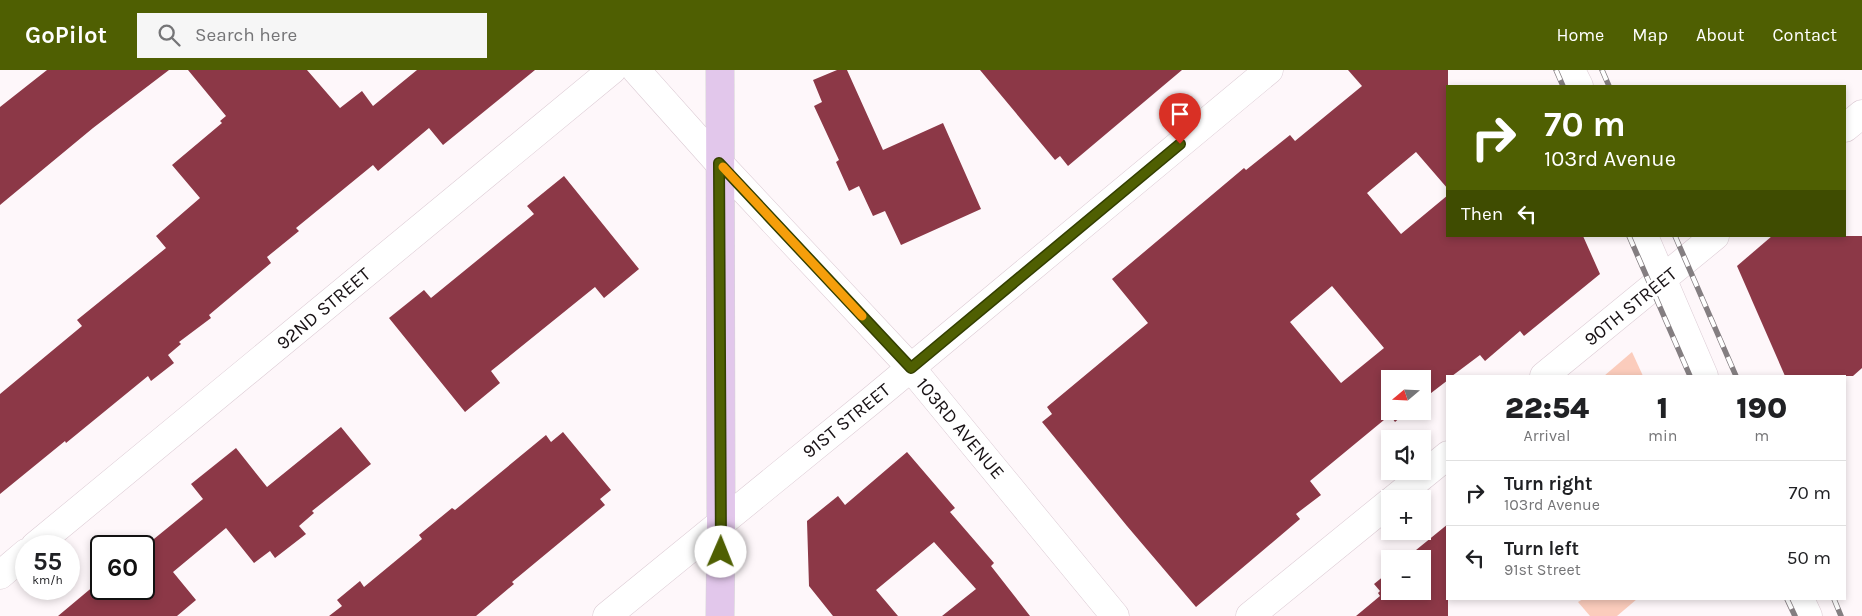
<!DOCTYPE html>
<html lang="en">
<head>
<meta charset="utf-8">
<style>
  body { margin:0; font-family:Karla,sans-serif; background:#f6f6f6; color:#202124; height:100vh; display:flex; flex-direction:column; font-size:19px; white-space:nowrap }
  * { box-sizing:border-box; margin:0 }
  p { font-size:16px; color:#757577 }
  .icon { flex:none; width:28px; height:28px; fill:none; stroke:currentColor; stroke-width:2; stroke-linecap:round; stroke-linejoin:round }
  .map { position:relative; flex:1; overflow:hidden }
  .sheet { position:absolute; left:1446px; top:305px; width:400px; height:225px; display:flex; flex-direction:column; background:#fff; border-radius:0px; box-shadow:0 2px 8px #0003 }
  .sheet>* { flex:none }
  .guide { position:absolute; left:1446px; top:15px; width:400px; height:152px; border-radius:0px; box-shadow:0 2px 8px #0003; background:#4f5f02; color:#fff; overflow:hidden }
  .needle { width:32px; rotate:251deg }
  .tools { position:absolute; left:1381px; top:300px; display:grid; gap:10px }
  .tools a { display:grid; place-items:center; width:50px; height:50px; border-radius:0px; background:#fff; box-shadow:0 2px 8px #0003; font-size:25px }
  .speed { position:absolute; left:15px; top:465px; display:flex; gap:10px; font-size:25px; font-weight:700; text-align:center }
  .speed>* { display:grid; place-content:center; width:65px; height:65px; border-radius:50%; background:#fff; box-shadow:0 2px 8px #0003; line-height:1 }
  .speed small { font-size:12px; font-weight:400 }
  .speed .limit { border:2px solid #111; border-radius:8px; background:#fff; color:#111 }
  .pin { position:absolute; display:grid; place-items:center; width:42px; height:42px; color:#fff; margin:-51px -21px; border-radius:50% 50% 50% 0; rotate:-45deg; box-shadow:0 0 5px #0007 }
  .pin .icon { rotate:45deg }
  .me { position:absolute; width:55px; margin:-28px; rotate:1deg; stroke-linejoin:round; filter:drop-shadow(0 0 4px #0008) }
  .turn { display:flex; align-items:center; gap:18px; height:105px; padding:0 15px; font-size:22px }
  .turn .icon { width:65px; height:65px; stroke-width:2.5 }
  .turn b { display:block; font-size:35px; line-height:42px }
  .then { display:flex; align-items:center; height:48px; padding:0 15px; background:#0003; gap:10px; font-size:19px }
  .eta { display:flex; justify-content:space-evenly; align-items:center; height:85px; text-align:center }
  .eta b { font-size:30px; font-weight:800; line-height:35px }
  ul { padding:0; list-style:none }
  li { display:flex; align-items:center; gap:15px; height:65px; padding:0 15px; border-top:1px solid #e0e0e0 }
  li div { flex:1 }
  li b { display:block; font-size:19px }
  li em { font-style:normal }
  header { display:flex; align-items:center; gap:30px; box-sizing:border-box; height:70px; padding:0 25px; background:#4f5f02; color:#fff }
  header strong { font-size:24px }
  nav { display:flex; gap:28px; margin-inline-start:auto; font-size:18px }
  .search { width:350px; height:45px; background:#f6f6f6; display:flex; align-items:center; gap:12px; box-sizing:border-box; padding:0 18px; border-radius:0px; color:#757577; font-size:19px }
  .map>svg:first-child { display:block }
  .green { fill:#fbccbc }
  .building { fill:#8c3847; fill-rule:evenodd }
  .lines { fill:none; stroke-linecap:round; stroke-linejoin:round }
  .minor-casing { stroke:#dccbd4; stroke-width:29 }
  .major-casing { stroke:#d5d4d5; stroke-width:29 }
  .minor { stroke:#fff; stroke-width:28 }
  .major { stroke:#e2c7eb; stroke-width:28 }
  .rail-casing { stroke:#847e81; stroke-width:5.5 }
  .rail { stroke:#fff; stroke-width:4; stroke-dasharray:11; stroke-linecap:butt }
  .route-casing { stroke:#333e01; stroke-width:12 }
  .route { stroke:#4f5f02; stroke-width:9 }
  .slow { stroke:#f59e0b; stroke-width:9 }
  .labels { text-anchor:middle; stroke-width:5; stroke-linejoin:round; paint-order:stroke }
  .street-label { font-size:19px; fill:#181215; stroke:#fff }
</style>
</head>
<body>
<header>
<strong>GoPilot</strong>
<div class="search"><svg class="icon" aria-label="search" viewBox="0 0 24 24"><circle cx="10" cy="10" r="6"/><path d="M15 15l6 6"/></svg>Search here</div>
<nav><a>Home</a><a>Map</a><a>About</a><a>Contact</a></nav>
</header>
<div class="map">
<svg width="1862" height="546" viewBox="0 0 1862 546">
  <rect width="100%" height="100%" fill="#fef7fa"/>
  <g class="green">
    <polygon points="1632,282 1643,306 1604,306"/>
    <polygon points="1583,529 1637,529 1617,546 1590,546 1578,532"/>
  </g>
  <g class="building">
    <polygon points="47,0 169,0 93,58 0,135 0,37"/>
    <polygon points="188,0 307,0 340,38 362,21 373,36 417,0 535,0 443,75 429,58 378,101 373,95 296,158 299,161 267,187 271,193 209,245 211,248 179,272 181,274 168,285 174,293 151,311 148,306 66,373 65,371 0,424 0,324 82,256 77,250 166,178 156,166 200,128 172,95 222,53 220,51 226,46"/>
    <polygon points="837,0 847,0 883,80 943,53 981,139 901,175 885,141 873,146 859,116 849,121 836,92 839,90 814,36 822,32 813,10"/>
    <polygon points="980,0 1182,0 1068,96 1060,86 1055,90"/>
    <path d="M1348 0H1448V119L1416 82 1367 123 1401 164 1448 125V166H1583L1600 204 1524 266 1520 261 1485 291 1480 285 1452 306H1448V310L1422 330V309H1390V341H1408L1395 352 1390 345 1310 411 1321 425 1296 444 1300 449 1196 537 1127 456 1042 352 1052 344 1047 337 1148 253 1112 209 1244 98 1246 100 1290 65 1295 71 1362 16ZM1332 216 1384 278 1341 313 1290 252Z"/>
    <polygon points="564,106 639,199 604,228 595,217 491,301 500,313 465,342 389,248 424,220 431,228 534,144 527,136"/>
    <polygon points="1772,166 1862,166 1862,298 1853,306 1785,306 1737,196"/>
    <polygon points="341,357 371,394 312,441 314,443 299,456 306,464 275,488 270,481 254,493 226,458 173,502 196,530 177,546 58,546 101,510 101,519 144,519 144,476 142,476 148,471 149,473 203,429 191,414 236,378 267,417"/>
    <polygon points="563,362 611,420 600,429 605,435 512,512 514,514 476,546 329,546 342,536 337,530 360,511 364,517 422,469 419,465 452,438 455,440 546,365 551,372"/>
    <polygon points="907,382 955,438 950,442 994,493 991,496 1030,546 942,546 976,519 934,472 876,520 898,546 833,546 809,516 807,451 838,426 845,435"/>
    <polygon points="1448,454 1448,546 1356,546 1380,526 1378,523 1380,521 1374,514 1390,501 1390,521 1422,521 1422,489 1405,489"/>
  </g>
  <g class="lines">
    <defs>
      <g id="minor">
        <polyline points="636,0 719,93 911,298 1115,546"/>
        <polyline points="1571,0 1579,16"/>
        <polyline points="1845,58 1862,44"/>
        <polyline points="1644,166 1704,306"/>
        <polyline points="1544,306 1715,166"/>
        <polyline points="1394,429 1448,385"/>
        <polyline points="35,476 612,0"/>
        <polyline points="0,505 26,483"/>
        <polyline points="1800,529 1808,546"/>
        <polyline points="607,546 872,330 1269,0"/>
        <polyline points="1250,546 1390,432"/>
      </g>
      <polyline id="major" points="720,546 721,452 720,0"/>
    </defs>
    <use href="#minor" class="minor-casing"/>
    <use href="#major" class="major-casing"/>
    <use href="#minor" class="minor"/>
    <use href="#major" class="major"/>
    <defs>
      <g id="rail">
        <polyline points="1556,0 1563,16"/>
        <polyline points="1602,0 1609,16"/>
        <polyline points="1629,166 1690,306"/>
        <polyline points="1675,166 1736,306"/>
        <polyline points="1787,529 1795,546"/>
        <polyline points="1834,529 1841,546"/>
      </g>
    </defs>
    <use href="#rail" class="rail-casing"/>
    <use href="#rail" class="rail"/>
  </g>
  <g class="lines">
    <defs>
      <polyline id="route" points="721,482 719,93 911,298 1180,74"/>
    </defs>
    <use href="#route" class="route-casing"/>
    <use href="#route" class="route"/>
    <polyline class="slow" points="723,97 862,246"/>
  </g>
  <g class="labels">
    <g class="street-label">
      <text transform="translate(1630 236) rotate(-39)" y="7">90TH STREET</text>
      <text transform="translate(323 238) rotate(-40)" y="7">92ND STREET</text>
      <text transform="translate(846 350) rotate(-39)" y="7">91ST STREET</text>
      <text transform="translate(961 358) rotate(50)" y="7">103RD AVENUE</text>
    </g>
  </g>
</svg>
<div class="tools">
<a><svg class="needle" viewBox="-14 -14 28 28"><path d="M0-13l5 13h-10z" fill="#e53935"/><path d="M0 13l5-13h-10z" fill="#757577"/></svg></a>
<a><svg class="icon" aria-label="sound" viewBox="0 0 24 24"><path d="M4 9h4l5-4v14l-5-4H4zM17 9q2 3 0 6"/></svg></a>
<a>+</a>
<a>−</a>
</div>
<div class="speed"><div>55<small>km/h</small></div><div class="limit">60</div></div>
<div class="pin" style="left:1180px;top:74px;background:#d93025"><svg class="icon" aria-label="arrive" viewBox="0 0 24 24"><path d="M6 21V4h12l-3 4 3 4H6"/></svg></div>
<svg class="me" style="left:721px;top:482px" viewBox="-20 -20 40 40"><circle r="19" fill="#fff"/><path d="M0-13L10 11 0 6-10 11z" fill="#4f5f02"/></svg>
<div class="guide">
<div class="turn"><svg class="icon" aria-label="right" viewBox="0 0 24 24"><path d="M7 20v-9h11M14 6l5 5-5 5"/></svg><div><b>70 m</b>103rd Avenue</div></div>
<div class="then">Then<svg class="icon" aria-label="left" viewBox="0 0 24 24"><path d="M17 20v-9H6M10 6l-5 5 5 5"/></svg></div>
</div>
<section class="sheet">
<div class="eta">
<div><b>22:54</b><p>Arrival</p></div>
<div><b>1</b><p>min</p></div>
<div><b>190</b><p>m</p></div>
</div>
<ul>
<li><svg class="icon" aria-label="right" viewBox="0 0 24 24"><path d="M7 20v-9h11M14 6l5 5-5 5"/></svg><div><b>Turn right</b><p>103rd Avenue</p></div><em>70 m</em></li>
<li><svg class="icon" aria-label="left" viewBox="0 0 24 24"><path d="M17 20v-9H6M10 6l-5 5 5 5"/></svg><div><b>Turn left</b><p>91st Street</p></div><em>50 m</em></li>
</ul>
</section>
</div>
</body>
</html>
